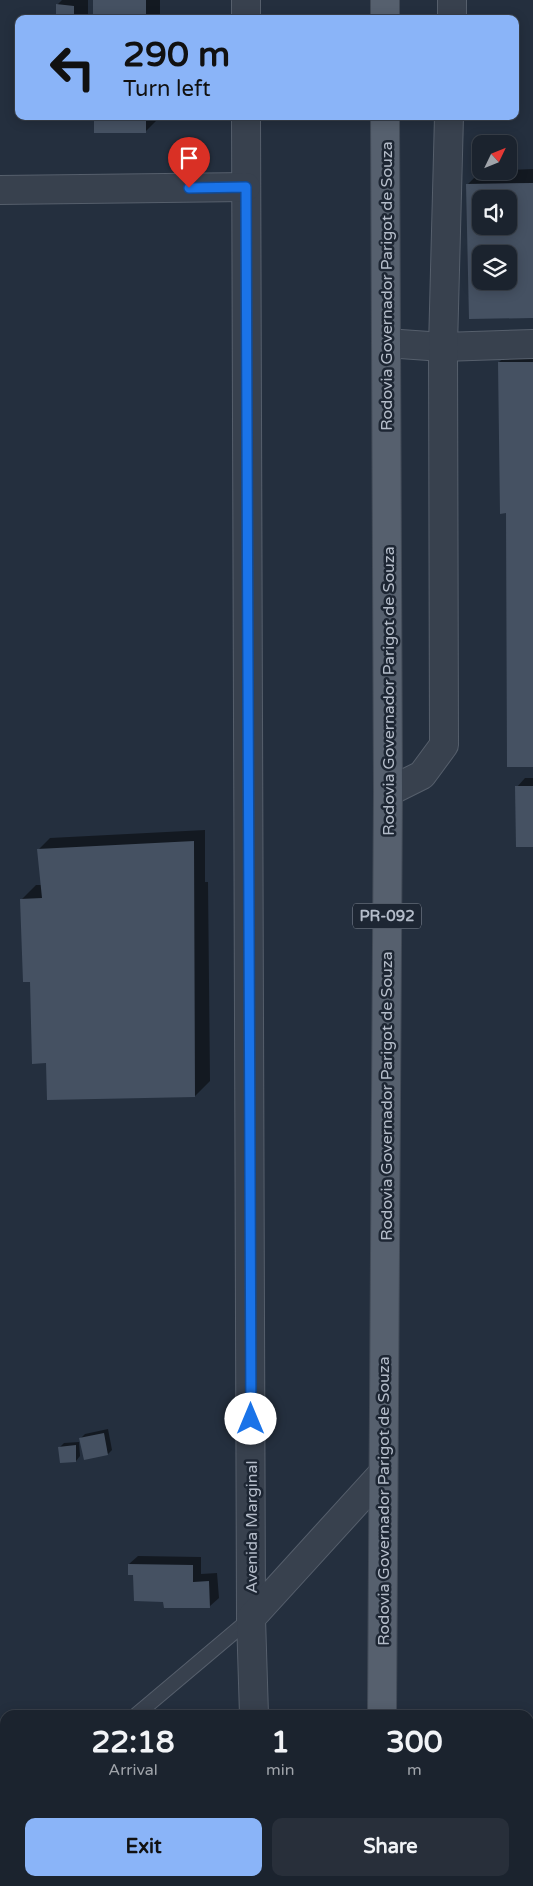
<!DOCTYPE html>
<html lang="en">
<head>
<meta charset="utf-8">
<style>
  body { margin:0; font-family:"Varela Round",sans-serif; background:#282f3a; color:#f1f3f6; height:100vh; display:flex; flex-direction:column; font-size:19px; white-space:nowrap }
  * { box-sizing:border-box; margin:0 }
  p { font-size:16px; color:#a0a4aa }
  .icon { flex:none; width:28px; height:28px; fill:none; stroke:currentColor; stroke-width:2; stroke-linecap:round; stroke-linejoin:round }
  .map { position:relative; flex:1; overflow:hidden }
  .sheet { position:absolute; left:0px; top:1710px; width:534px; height:176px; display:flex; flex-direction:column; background:#1b232e; border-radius:15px 15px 0 0; box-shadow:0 2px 12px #0003,0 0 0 1px #39404a }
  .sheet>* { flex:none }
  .guide { position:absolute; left:15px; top:15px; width:504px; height:105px; border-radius:10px; box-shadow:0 2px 12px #0003,0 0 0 1px #39404a; background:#8ab4f8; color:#111; overflow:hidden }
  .needle { width:32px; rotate:47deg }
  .controls { position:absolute; left:472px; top:135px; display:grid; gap:10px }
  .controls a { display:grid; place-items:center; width:45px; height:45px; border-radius:10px; background:#1b232e; box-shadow:0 2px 12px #0003,0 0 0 1px #39404a; font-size:25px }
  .pin { position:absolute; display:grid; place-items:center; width:42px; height:42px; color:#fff; margin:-51px -21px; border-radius:50% 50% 50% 0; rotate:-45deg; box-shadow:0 0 5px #0007 }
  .pin .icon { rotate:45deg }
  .me { position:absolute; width:55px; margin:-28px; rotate:0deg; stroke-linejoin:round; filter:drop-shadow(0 0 4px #0008) }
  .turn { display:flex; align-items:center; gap:18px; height:105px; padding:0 25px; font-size:22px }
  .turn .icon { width:65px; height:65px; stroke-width:2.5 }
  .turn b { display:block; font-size:35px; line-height:42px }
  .eta { display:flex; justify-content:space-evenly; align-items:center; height:85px; text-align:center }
  .eta b { font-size:30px; font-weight:700; line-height:35px }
  .cta { display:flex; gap:10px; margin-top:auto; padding:10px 25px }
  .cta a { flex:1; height:58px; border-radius:10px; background:#8ab4f8; color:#111; font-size:20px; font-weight:700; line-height:58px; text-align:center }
  .cta a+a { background:#282f3a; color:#f1f3f6 }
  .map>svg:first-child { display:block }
  .shadow { fill:#0007; fill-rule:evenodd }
  .building { fill:#455162; fill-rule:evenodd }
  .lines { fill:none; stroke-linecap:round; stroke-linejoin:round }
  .lane-casing { stroke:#565f6c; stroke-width:16 }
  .street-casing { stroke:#565f6c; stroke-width:30 }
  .primary-casing { stroke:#414a57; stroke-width:30 }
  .lane { stroke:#38414e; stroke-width:14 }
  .street { stroke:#38414e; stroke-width:28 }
  .primary { stroke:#56606e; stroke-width:28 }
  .route-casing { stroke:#114b97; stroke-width:12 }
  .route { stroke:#1a73e8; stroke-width:9 }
  .labels { text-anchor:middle; stroke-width:5; stroke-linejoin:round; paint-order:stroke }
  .shield { fill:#1d2633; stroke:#878f9c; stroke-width:1 }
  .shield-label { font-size:15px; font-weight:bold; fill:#b4bcc9 }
  .street-label { font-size:16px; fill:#b4bcc9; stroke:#1d2633 }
</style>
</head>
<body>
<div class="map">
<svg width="533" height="1886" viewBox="0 0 533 1886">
  <rect width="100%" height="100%" fill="#242f3e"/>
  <g class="shadow">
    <polygon points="62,0 88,0 88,16 94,16 94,0 160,0 160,19 57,19 57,5"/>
    <polygon points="95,116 160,116 160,117 145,132"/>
    <path d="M533 169V316L470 317 467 185 481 171H509V170ZM481 199H509V226H481ZM481 254H509V281H481Z"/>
    <polygon points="514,348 533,348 533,766 507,512 499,362"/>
    <polygon points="525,778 533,778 533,846 517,787"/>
    <polygon points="205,830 205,882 208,882 210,1081 195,1096 31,981 22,899 36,885 42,885 38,850 50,838"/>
    <polygon points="108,1429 112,1450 108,1454 81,1438 85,1434"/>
    <polygon points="79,1442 80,1456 76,1461 60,1447 64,1443"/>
    <polygon points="138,1556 201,1557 201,1574 217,1573 219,1598 210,1606 165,1600 134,1574 129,1564"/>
  </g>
  <g class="building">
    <rect x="93" y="0" width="53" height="19"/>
    <polygon points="56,4 74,6 74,19 56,19"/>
    <rect x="94" y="116" width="52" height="17"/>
    <path d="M533 183V318L469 319 466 184ZM481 199H509V226H481ZM481 254H509V281H481Z"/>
    <polygon points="498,362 533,362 533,767 507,767 506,513 500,514"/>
    <polygon points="515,786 533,786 533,847 516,847"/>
    <polygon points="194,841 195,1097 47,1100 46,1063 32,1064 30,982 23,982 20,899 42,898 37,849"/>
    <polygon points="104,1433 108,1455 84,1460 79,1438"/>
    <polygon points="76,1445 76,1462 60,1463 58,1447"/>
    <polygon points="128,1564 193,1565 193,1582 209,1581 210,1608 164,1608 163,1602 134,1601 133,1575 128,1575"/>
  </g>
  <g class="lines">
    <defs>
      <g id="lane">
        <polyline points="136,1715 251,1618"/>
        <polyline points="100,1881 100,1886"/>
      </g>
      <g id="street">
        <polyline points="246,19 246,0"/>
        <polyline points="452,19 452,0"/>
        <polyline points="246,116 251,1618"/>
        <polyline points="0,190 246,187"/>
        <polyline points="386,343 443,347 533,344"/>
        <polyline points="388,792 422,775 444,745 443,347 449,116"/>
        <polyline points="254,1715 251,1618 383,1473"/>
        <polyline points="258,1881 258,1886"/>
      </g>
      <g id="primary">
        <polyline points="385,19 385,0"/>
        <polyline points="382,1715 388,792 385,116"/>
        <polyline points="381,1886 381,1881"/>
      </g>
    </defs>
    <use href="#lane" class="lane-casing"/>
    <use href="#street" class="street-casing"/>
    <use href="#primary" class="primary-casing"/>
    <use href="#lane" class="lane"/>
    <use href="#street" class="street"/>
    <use href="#primary" class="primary"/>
  </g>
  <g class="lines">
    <defs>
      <polyline id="route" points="189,188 246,187 251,1419"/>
    </defs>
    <use href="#route" class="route-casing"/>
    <use href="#route" class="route"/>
  </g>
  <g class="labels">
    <rect class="shield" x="353" y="903.5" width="68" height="25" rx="4"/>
    <g class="shield-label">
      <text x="387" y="921">PR-092</text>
    </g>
    <g class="street-label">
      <text transform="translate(386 286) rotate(-90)" y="6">Rodovia Governador Parigot de Souza</text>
      <text transform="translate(388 691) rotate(-90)" y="6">Rodovia Governador Parigot de Souza</text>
      <text transform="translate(386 1096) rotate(-90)" y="6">Rodovia Governador Parigot de Souza</text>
      <text transform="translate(383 1501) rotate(-90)" y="6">Rodovia Governador Parigot de Souza</text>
      <text transform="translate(251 1527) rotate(-90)" y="6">Avenida Marginal</text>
    </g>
  </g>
</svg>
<div class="controls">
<a><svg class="needle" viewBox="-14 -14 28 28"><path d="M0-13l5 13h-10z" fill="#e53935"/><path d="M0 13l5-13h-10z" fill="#a0a4aa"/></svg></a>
<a><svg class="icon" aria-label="sound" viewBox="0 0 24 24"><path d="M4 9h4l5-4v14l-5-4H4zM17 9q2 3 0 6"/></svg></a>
<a><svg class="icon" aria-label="layers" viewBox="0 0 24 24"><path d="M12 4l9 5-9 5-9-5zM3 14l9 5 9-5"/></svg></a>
</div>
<div class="pin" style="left:189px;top:188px;background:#d93025"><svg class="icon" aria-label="arrive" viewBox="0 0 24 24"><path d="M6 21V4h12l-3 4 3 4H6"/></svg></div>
<svg class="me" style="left:251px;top:1419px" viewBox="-20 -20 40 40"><circle r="19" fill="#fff"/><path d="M0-13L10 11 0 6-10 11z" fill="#1a73e8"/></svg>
<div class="guide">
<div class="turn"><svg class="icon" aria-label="left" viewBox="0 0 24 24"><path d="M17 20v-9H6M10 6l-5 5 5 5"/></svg><div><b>290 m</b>Turn left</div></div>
</div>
<section class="sheet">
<div class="eta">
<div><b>22:18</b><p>Arrival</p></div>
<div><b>1</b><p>min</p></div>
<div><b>300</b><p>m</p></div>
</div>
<div class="cta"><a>Exit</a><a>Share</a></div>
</section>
</div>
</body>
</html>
